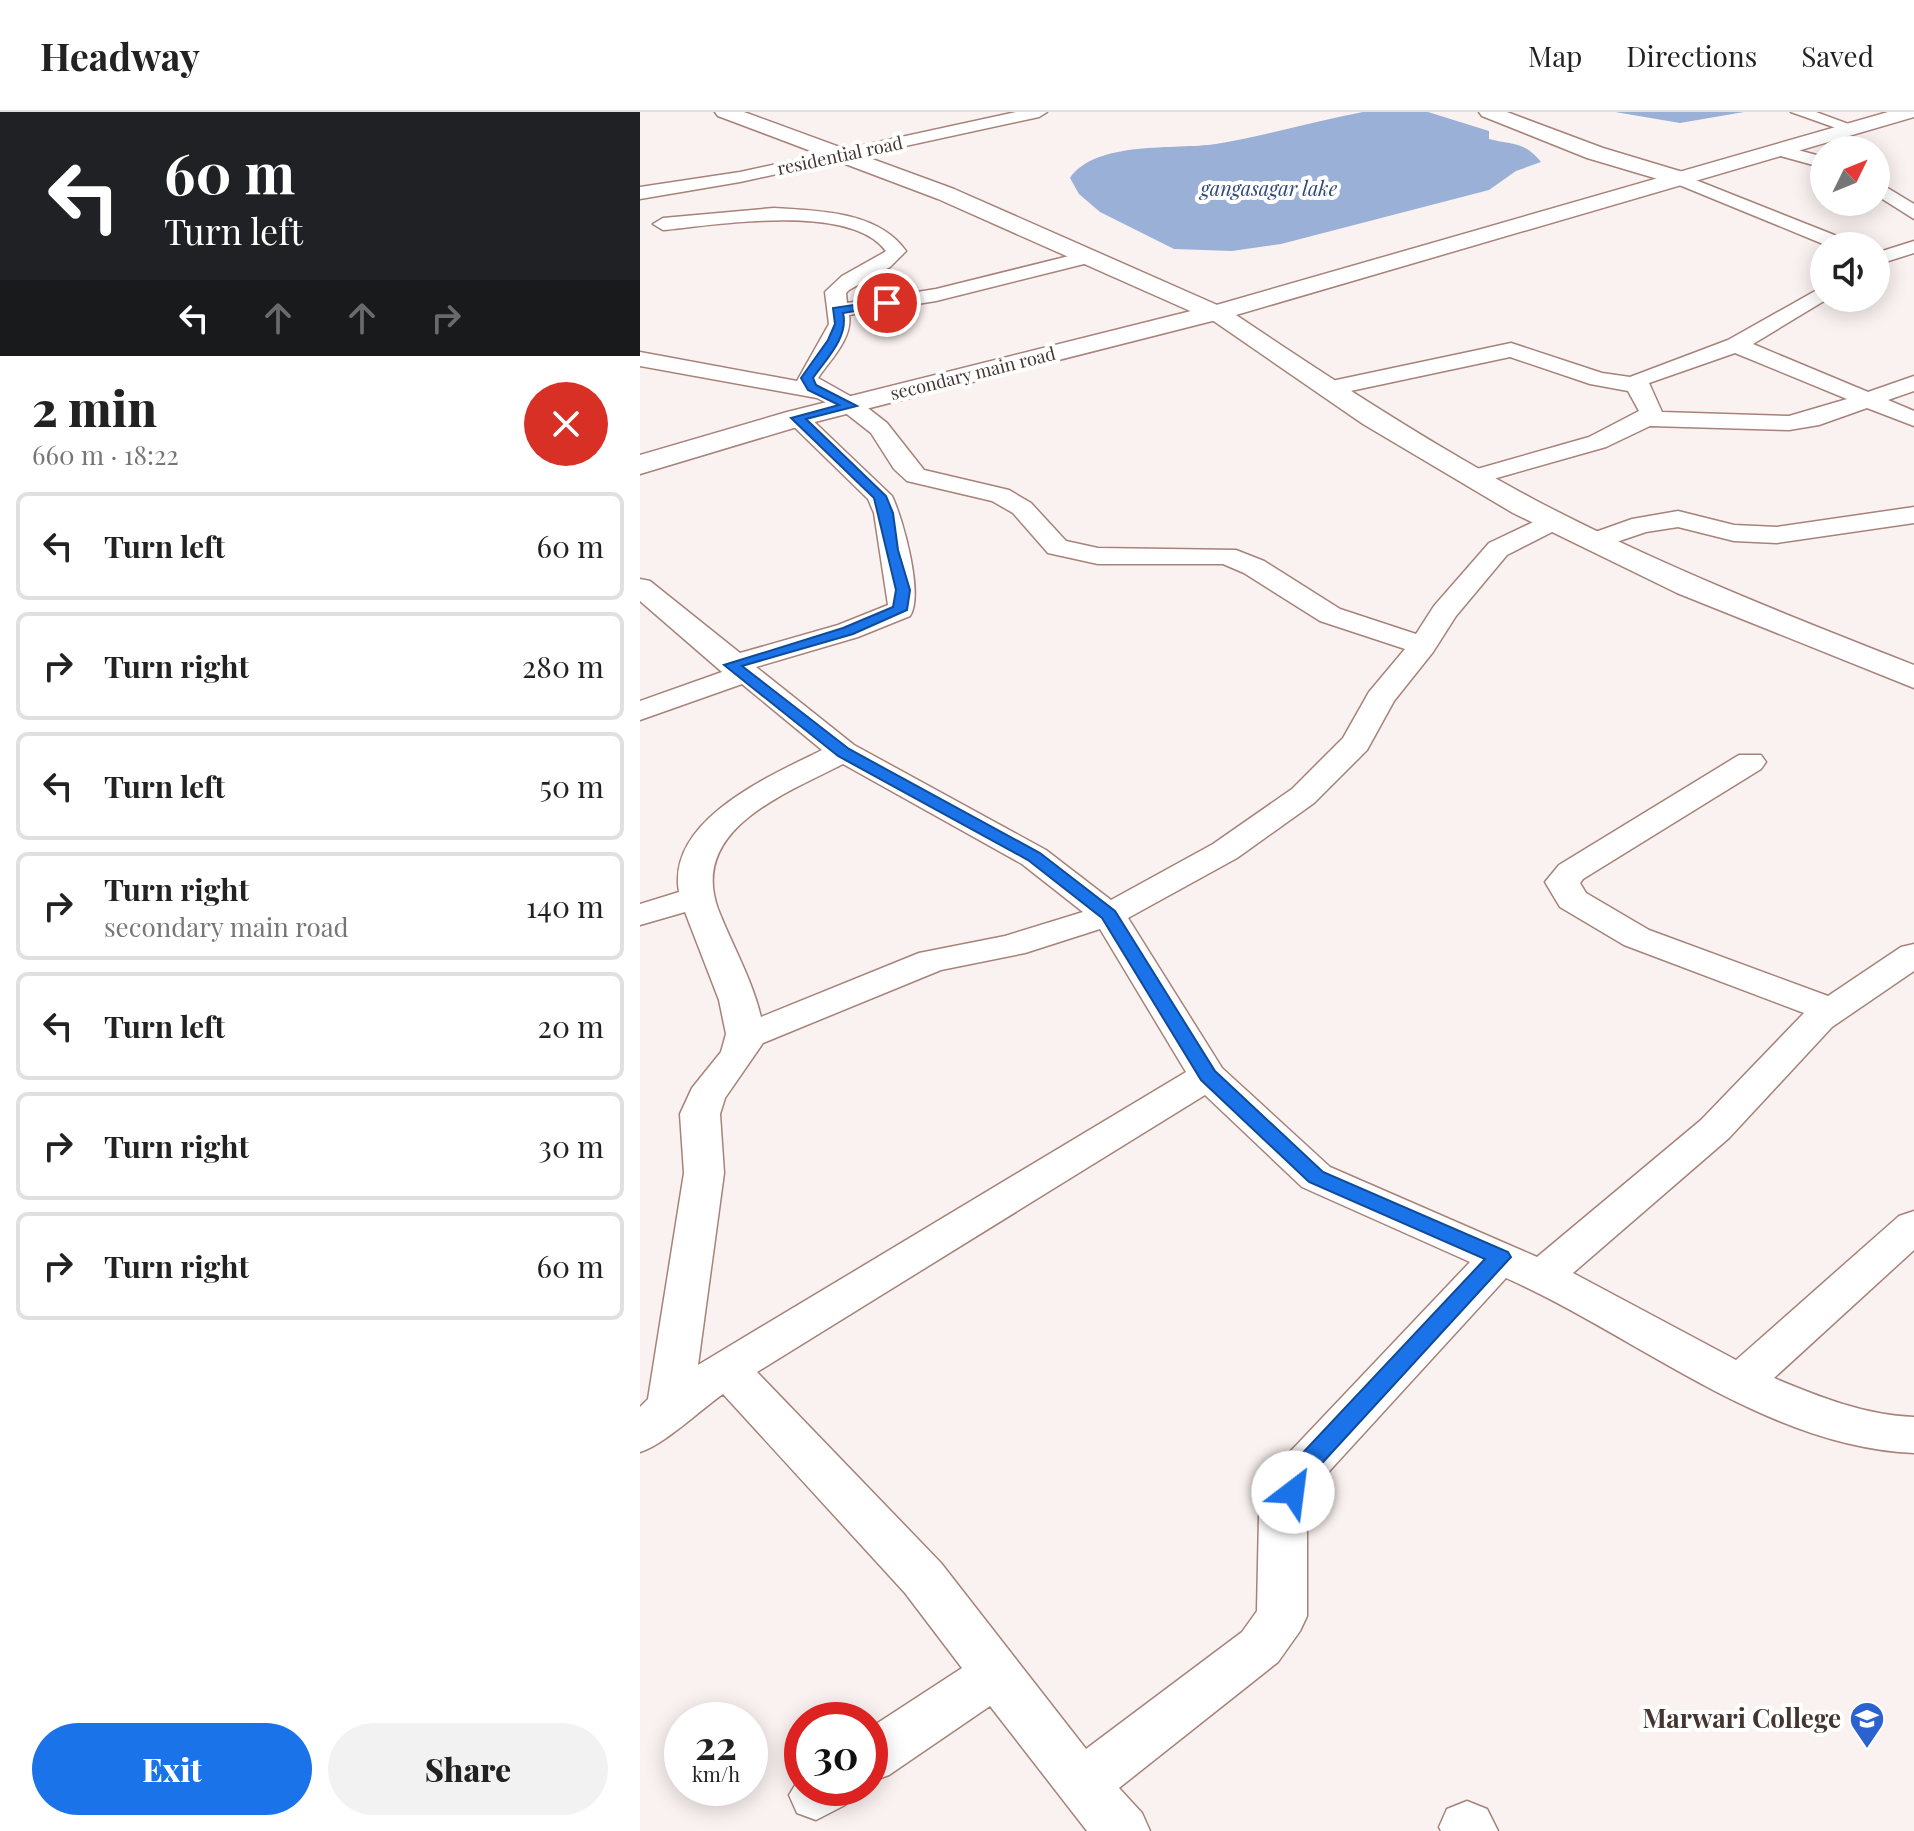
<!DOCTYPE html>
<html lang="en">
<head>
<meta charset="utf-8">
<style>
  body { margin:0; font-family:"Playfair Display",serif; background:#f2f2f2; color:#222; height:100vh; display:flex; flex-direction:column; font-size:30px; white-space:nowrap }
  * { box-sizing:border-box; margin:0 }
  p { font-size:26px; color:#767676 }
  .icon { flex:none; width:44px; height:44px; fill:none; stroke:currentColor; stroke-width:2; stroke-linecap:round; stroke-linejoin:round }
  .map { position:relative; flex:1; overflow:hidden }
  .details { display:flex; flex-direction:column; background:#fff; width:640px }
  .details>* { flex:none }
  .hud { background:#202124; color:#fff; overflow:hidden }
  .needle { width:52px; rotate:47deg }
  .buttons { position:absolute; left:1170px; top:24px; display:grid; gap:16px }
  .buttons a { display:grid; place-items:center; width:80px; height:80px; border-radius:50%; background:#fff; box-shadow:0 4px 20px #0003; font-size:40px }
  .speed { position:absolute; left:24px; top:1590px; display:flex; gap:16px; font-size:40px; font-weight:700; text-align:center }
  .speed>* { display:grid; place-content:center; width:104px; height:104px; border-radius:50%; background:#fff; box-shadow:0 4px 20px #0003; line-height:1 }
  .speed small { font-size:20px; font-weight:400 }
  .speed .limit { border:12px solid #d22; background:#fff; color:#111 }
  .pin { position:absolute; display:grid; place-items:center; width:68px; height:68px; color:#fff; margin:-34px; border:4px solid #fff; border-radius:50%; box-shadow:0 2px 8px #0007 }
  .me { position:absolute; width:88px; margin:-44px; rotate:30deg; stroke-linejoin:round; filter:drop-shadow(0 0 6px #0008) }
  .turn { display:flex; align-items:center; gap:28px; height:168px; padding:0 32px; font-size:36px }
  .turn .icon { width:104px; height:104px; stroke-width:2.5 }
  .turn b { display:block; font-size:56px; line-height:68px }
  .lanes { display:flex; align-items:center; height:76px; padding:0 32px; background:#0003; justify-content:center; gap:40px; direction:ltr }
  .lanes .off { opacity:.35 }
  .round { display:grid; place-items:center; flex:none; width:84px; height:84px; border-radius:42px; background:#f2f2f2 }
  .head { display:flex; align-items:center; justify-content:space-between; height:136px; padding:0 32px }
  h1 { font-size:48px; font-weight:800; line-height:60px }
  .action { display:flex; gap:16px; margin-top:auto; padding:16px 32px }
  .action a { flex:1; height:92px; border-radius:48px; background:#1a73e8; color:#fff; font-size:32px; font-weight:800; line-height:92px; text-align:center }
  .action a+a { background:#f2f2f2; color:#222 }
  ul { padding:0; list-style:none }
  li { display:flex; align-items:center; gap:24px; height:108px; margin:0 16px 12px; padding:0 16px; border:4px solid #e0e0e0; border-radius:12px }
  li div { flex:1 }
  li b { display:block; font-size:30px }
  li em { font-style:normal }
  header { display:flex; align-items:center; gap:48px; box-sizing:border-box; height:112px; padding:0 40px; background:#fff; border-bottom:2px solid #e0e0e0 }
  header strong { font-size:38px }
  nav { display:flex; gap:44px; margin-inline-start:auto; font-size:28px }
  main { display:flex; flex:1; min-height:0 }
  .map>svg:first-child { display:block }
  .water { fill:#9ab0d6 }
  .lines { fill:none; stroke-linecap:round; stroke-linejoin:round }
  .minor-casing { stroke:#a78279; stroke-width:3 }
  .tertiary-casing { stroke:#a78279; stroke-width:3 }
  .secondary-casing { stroke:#a78279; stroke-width:3 }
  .primary-casing { stroke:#a78279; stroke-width:3 }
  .minor { fill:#fff; fill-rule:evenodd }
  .tertiary { fill:#fff; fill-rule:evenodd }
  .secondary { fill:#fff; fill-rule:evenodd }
  .primary { fill:#fff; fill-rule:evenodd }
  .route { fill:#1a73e8; stroke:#114b97; stroke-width:2 }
  .labels { text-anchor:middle; stroke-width:8; stroke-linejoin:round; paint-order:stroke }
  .far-street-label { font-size:18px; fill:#443531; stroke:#fff }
  .far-water-label { font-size:20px; font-style:italic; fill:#2e487a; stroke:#fff }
  .near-poi-label { font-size:26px; font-weight:bold; fill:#443531; stroke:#fff; text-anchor:end }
</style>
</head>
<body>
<header>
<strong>Headway</strong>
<nav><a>Map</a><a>Directions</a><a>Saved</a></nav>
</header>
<main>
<section class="details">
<div class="hud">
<div class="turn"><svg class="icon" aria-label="left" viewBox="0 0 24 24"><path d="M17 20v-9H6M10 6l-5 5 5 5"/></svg><div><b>60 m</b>Turn left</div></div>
<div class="lanes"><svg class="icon" aria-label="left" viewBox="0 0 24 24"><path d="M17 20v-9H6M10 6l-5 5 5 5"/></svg><svg class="icon off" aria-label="ahead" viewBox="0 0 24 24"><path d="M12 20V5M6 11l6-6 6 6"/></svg><svg class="icon off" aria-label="ahead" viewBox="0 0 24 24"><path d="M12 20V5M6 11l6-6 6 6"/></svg><svg class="icon off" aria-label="right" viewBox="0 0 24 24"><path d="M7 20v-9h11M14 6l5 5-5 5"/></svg></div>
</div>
<div class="head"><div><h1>2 min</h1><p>660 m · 18:22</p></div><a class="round" style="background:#d93025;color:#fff"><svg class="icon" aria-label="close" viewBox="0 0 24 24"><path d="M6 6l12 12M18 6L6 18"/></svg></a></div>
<ul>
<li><svg class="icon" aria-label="left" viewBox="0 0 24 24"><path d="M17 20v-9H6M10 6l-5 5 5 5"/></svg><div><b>Turn left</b></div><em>60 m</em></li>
<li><svg class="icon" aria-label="right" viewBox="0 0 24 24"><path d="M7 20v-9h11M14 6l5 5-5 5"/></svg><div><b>Turn right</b></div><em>280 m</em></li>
<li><svg class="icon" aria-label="left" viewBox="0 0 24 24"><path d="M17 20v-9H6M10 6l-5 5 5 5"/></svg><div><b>Turn left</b></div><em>50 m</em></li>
<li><svg class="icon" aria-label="right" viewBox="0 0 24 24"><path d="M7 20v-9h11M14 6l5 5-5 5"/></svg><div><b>Turn right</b><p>secondary main road</p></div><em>140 m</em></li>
<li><svg class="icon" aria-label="left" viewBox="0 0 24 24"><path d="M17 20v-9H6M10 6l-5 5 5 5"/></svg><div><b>Turn left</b></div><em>20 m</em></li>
<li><svg class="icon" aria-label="right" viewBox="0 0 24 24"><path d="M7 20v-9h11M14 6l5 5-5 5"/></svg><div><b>Turn right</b></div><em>30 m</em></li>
<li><svg class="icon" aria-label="right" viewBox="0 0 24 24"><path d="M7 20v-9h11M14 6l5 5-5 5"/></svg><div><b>Turn right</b></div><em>60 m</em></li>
</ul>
<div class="action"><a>Exit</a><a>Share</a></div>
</section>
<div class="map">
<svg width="1274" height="1719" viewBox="0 0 1274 1719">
  <rect width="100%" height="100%" fill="#faf2f0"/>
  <g class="water">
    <path d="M723 0H788L849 19V27C872 33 884 29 901 50L876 59 849 78 641 132 592 139 534 137 460 100 439 82 430 66C456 28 535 38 576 32 625 24 674 9 723 0Z"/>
    <polygon points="975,0 1104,0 1040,11"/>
  </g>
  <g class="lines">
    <defs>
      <g id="minor">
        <polygon points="376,0 407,0 399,5 100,70 0,87 0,75 100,60"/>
        <polygon points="1151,0 1176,0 1222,17 1213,22"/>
        <polygon points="1139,33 1184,45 1184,56 1133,42 1130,38"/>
        <polygon points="1038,61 1212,130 1215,134 1188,134 1032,70 1029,66"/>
        <polygon points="1236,69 1274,92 1274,107 1236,83"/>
        <path d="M134 96C179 99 238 99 266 139L250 155 209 178 206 181 207 191 296 177 449 139 456 141 459 145 456 149 296 189 209 203C213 226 190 248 178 266L219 289 247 311 284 358 369 378 391 391 426 429 458 436 596 438 624 449 700 497 776 522 794 494 849 431 906 404H924L928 409 924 414 867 443 816 504 793 540 754 589 727 638 674 691 597 746 488 806 582 956 690 1055 897 1145 1061 1008 1164 901 984 833 920 795 905 770 919 753 1099 643H1121L1126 650 1121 657 943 767 940 771 946 781 1009 818 1188 884 1261 835 1274 832V859L1192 915 1089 1026 933 1161 1096 1248 1259 1104 1274 1099V1138L1134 1266C1179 1285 1225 1303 1274 1305V1341C1126 1335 997 1224 866 1166L683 1366 667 1404V1504L660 1519 638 1550 479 1676 502 1701 510 1719H447L350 1594 249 1663 230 1670V1616L322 1556 265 1481 83 1282C59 1299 25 1332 0 1340V1295L8 1287 44 1061 40 1002 52 976 81 940 86 922 79 888 45 800 0 813V792L39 780C26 708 130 664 182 638L102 572 0 608V589L82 560 0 489V467L10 469 100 541 198 513 248 493 234 401 228 387 145 306 157 299 165 301 252 384C263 407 284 483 270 504L218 525 116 555 214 633 406 738 471 788 573 732 652 677 703 626 729 580 765 537 680 509 604 461 583 452H458L408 441 373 401 352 389 267 369 254 357 231 321 203 299 177 286 0 254V240L157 269 189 212 185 180 202 164 243 141 246 139C210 90 76 113 23 118L13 112 23 106ZM203 652 382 752 443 800 365 824 279 841 121 905C112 867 92 833 78 797 49 717 145 682 203 652ZM460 817 546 960 58 1253 84 1061 80 1002 85 986 123 931 301 858 385 841ZM565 983 662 1075 830 1150 647 1343 619 1404 617 1499 602 1520 446 1637 301 1451 117 1260Z"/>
        <polygon points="1274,129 1274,141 1236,153 1236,141"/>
        <path d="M1184 174V186H1189L1113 232 1228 280 1274 264V279L1248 288 1274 299V314L1227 296 1179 313 1149 318 1010 314 966 335 832 373 820 366 823 361 949 325 999 299 988 279 950 272 870 245 687 284 676 277 687 270 871 231 962 261 990 265 1088 228ZM1095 241 1207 287 1149 304 1022 300 1009 271Z"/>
        <polygon points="1274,395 1274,411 1137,431 1094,429 1038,415 1006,420 956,437 947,435 943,429 947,423 992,407 1038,399 1094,413 1137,415"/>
        <polygon points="162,1662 162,1676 213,1676 205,1693 176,1708 157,1701 149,1683"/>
        <polygon points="827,1689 847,1697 858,1719 801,1719 799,1715 807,1697"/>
      </g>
      <g id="tertiary">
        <polygon points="75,0 104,0 314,77 584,196 588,201 584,206 566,206 298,87 78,4"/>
        <polygon points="839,0 867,0 963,36 1046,61 1049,66 1038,73 947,46 842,4"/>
      </g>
      <polygon id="secondary" points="575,193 584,196 588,201 584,206 167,312 0,362 0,343 147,300"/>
      <path id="primary" d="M1248 0H1274V5L596 203C693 268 792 333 895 388 1017 452 1146 503 1274 553V576L1037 481 873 401 723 312 562 201 566 196Z"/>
    </defs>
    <use href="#minor" class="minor-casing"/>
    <use href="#tertiary" class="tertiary-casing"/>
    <use href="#secondary" class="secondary-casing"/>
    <use href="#primary" class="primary-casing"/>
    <use href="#minor" class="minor"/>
    <use href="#tertiary" class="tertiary"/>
    <use href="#secondary" class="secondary"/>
    <use href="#primary" class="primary"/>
  </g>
  <path class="route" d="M247 188 251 193 203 201C209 225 186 247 173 266L176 273 217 294 166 307 246 384 253 401 258 438 270 478 267 498 213 522 102 554 209 637 400 741 475 799 575 959 683 1060 868 1140 871 1145 673 1361 662 1387 653 1390 645 1387 641 1380 655 1349 845 1147 669 1070 561 968 462 806 388 748 198 644 84 553 203 516 253 495 256 478 234 386 151 306 199 293 168 278 161 266 188 228 195 212 193 196Z"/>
  <defs>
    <symbol id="university-pin" viewBox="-11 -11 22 30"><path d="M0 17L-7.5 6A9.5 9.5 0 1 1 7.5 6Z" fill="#2b62cf" stroke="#fff"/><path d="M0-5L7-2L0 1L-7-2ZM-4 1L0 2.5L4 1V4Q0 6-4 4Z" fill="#fff"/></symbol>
  </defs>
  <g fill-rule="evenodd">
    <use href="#university-pin" x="1207" y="1587" width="40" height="54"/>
  </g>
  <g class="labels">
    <g class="far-street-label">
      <text transform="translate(200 44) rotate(-12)" y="6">residential road</text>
      <text transform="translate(333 262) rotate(-14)" y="6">secondary main road</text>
    </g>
    <g class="far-water-label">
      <text x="629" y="84">gangasagar lake</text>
    </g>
    <g class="near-poi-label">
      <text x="1201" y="1616">Marwari College</text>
    </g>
  </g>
</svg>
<div class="buttons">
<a><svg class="needle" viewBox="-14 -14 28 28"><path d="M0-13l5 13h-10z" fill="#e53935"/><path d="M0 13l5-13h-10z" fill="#767676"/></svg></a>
<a><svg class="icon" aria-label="sound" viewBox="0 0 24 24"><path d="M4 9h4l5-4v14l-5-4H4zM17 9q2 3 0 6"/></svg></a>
</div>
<div class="speed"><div>22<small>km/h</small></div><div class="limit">30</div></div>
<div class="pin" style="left:247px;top:191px;background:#d93025"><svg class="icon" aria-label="arrive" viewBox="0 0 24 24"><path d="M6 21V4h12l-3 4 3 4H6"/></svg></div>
<svg class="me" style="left:653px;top:1380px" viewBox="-20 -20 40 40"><circle r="19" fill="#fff"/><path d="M0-13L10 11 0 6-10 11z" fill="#1a73e8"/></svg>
</div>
</main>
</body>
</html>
